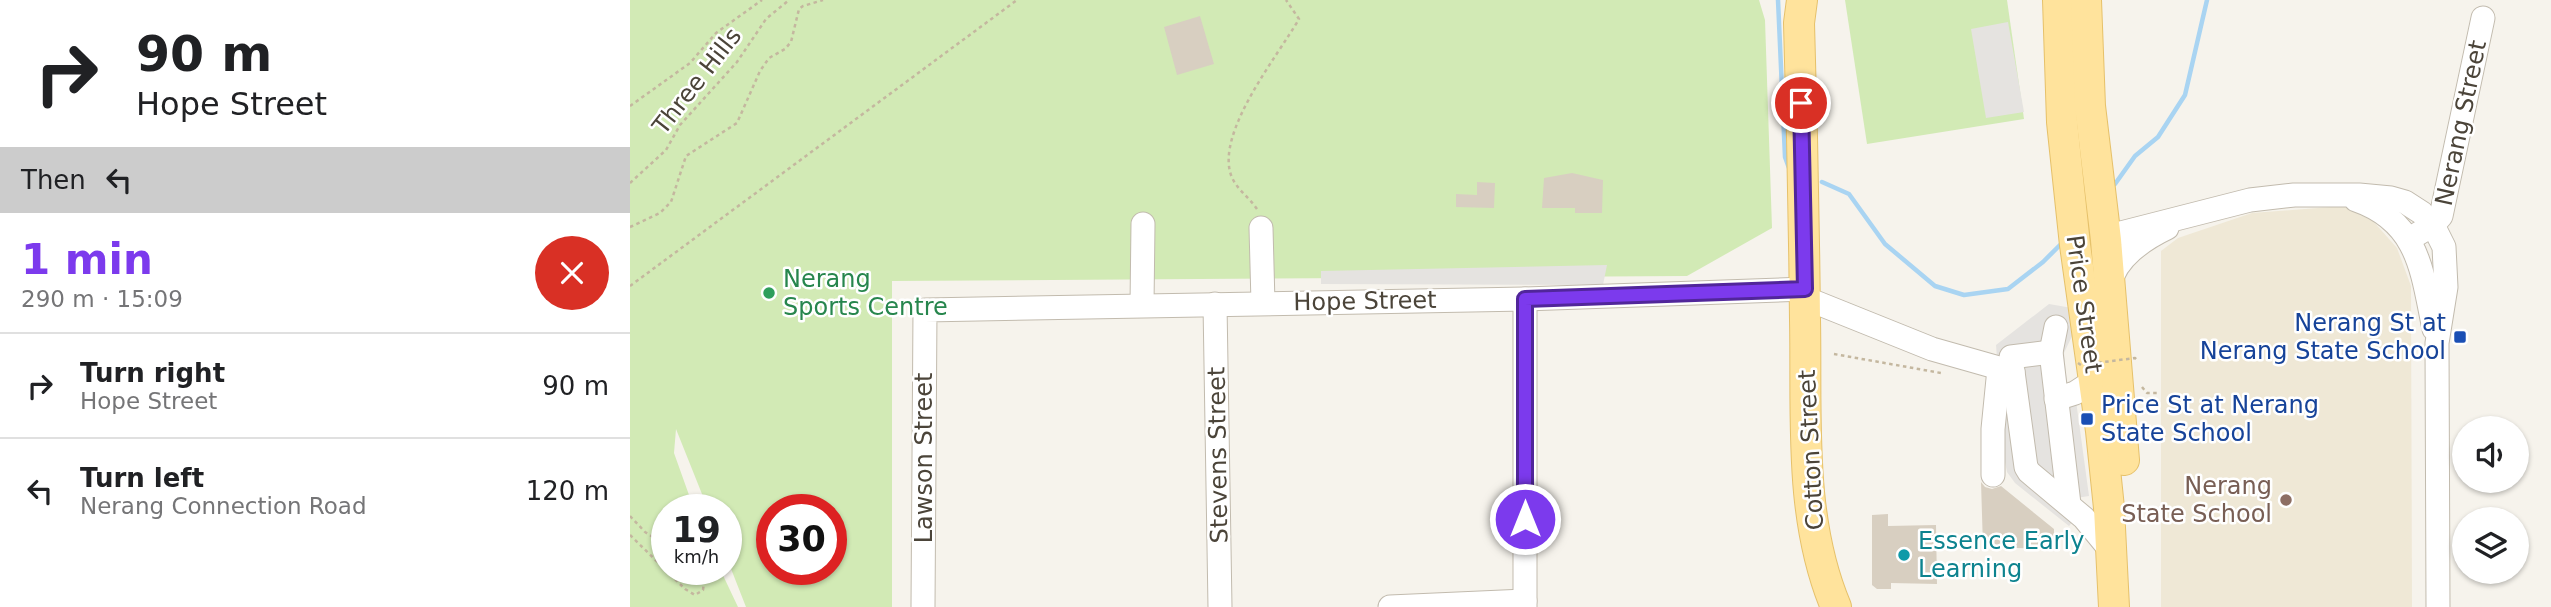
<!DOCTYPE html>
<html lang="en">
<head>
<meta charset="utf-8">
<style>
  body { margin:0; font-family:"DejaVu Sans",sans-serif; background:#f6f6f6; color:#202124; height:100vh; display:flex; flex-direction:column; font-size:26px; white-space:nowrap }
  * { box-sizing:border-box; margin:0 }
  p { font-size:23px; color:#757577 }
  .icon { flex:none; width:38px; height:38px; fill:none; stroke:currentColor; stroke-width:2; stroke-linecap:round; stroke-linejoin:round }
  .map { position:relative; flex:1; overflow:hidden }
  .sheet { display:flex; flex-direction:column; background:#fff; width:630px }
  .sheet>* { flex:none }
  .hud { background:#fff; color:#202124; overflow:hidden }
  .tools { position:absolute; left:1822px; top:416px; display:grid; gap:14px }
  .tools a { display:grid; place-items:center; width:77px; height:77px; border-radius:50%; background:#fff; box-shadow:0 2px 5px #0004; font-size:35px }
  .speed { position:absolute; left:21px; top:494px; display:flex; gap:14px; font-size:35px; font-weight:700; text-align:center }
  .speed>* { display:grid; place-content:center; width:91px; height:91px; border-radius:50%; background:#fff; box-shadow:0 2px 5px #0004; line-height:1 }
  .speed small { font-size:18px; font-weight:400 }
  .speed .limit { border:10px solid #d22; background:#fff; color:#111 }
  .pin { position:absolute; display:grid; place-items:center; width:60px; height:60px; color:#fff; margin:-30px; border:4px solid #fff; border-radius:50%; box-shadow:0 2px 7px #0007 }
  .me { position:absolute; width:77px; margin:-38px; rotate:0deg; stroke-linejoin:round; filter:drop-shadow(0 0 5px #0008) }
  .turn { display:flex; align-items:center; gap:24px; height:147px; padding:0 21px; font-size:32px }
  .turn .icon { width:91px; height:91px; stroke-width:2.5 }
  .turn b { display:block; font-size:49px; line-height:60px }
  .then { display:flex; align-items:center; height:66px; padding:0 21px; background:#0003; gap:14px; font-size:26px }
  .round { display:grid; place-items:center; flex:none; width:74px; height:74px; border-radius:37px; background:#f6f6f6 }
  .head { display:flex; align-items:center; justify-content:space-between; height:119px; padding:0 21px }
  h1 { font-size:42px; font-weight:700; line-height:52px; color:#7c3aed }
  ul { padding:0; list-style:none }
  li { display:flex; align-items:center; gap:21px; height:105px; padding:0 21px; border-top:2px solid #e0e0e0 }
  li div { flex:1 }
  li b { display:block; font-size:26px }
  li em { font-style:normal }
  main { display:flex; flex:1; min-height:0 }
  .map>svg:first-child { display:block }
  .education { fill:#efe8d6 }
  .green { fill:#d2eab5; fill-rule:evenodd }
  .parking { fill:#e5e3e0 }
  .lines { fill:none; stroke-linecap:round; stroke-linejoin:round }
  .stream { stroke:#a9d4f2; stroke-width:4.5 }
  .building { fill:#d8cfc1 }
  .minor-casing { stroke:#c2bbae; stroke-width:25 }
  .major-casing { stroke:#e6c16a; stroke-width:32 }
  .path { stroke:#c4b79f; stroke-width:2.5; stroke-dasharray:3.5 3.5; stroke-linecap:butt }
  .minor { stroke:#fff; stroke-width:23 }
  .major { stroke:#ffe39c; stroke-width:30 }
  .path-bridge { stroke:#c4b79f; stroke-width:2.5; stroke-dasharray:3.5 3.5; stroke-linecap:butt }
  .route-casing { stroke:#51269a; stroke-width:18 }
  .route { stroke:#7c3aed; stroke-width:12 }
  .leisure-dot { fill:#2e9e5b; stroke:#fff; stroke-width:2.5 }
  .transit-dot { fill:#1a4fb4; stroke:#fff; stroke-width:2.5 }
  .education-dot { fill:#8d6e63; stroke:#fff; stroke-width:2.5 }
  .culture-dot { fill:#0f9aa8; stroke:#fff; stroke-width:2.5 }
  .labels { text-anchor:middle; stroke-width:5; stroke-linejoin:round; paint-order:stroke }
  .street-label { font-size:24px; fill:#4b4439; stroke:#fff }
  .leisure-label { font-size:24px; fill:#27864d; stroke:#fff; text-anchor:start }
  .transit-label { font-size:24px; fill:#164399; stroke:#fff; text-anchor:end }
  .education-label { font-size:24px; fill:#785e54; stroke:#fff; text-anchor:end }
  .culture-label { font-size:24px; fill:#0d838f; stroke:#fff; text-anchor:start }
</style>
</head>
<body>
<main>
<section class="sheet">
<div class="hud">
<div class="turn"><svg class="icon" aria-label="right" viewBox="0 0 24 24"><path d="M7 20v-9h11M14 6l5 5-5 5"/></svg><div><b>90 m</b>Hope Street</div></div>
<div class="then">Then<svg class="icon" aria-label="left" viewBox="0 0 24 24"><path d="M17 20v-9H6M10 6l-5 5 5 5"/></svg></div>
</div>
<div class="head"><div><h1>1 min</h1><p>290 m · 15:09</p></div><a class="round" style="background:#d93025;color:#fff"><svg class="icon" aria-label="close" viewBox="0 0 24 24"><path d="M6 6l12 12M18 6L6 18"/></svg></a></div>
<ul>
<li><svg class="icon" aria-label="right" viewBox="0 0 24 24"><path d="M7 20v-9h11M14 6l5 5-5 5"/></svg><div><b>Turn right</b><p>Hope Street</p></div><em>90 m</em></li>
<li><svg class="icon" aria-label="left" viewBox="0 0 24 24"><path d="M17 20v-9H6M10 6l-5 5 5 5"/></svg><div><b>Turn left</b><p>Nerang Connection Road</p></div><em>120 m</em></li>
</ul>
</section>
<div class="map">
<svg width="1921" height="607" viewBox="0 0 1921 607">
  <rect width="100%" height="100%" fill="#f6f3ec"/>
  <polygon class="education" points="1713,206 1743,221 1767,248 1781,286 1782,607 1531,607 1531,251 1548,238 1622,213"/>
  <g class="green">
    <path d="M0 0H1129L1135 20 1142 228 1057 276 262 281V607H116L96 556V509H78L46 429 44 453 64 509H37V569H90L108 607H0ZM142 509H201V569H142Z"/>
    <polygon points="1215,0 1377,0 1394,119 1237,144"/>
  </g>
  <g class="parking">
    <polygon points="1378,22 1394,112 1356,118 1341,29"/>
    <polygon points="977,265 973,285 691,284 691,271"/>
    <polygon points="1419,304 1442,308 1443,334 1434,353 1437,384 1444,386 1459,496 1439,499 1450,514 1439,526 1385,483 1377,472 1375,462 1366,345"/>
  </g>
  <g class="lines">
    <g class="stream">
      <polyline points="1148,0 1155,157 1159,168"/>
      <polyline points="1192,182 1219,194 1255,244 1305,286 1334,295 1378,289 1413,262 1431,244"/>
      <polyline points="1485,184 1505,156 1528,137 1555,95 1577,0"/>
    </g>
  </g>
  <g class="building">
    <polygon points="570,16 584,64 547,75 534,27"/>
    <polygon points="942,173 973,180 972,213 945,213 945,208 912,208 914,178"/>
    <polygon points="847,182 865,183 864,208 826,207 826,194 847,195"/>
    <polygon points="1351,482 1355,487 1362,489 1371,486 1424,529 1424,549 1353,547"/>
    <polygon points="1258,514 1258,526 1306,525 1307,584 1261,583 1261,589 1247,589 1242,585 1242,515"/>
  </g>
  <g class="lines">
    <defs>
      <g id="minor">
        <path d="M1726 200C1789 222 1792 271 1804 329"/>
        <polyline points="631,228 633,303"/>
        <polyline points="1779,239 1803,225 1811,216 1853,18"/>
        <polyline points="1476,240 1487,234 1620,200 1664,195 1729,195 1761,198 1775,202 1792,213 1803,225 1814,247 1816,287 1807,343 1808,607"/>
        <path d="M1480 285C1485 258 1514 239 1537 228"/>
        <polyline points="1175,298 1302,349 1383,372"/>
        <polyline points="895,299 895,607"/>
        <polyline points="585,304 590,607"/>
        <polyline points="512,305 513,224"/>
        <polyline points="1426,327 1421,352 1439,504"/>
        <polyline points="1421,352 1381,357 1396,467 1399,472 1454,518 1482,552"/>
        <polyline points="1426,399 1445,393 1465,380"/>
        <polyline points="1363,475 1363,429 1369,369"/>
        <polyline points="293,607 295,310 895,299 1175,289"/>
        <polyline points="760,607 895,601"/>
      </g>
      <g id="major">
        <path d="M1172 0 1169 23C1172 122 1174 221 1175 320 1177 415 1168 517 1206 607"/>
        <polyline points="1428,0 1432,122 1445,245 1471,431 1479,508 1484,607"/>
        <polyline points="1456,0 1460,106 1476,240 1494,460"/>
      </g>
    </defs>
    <use href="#minor" class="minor-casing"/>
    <use href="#major" class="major-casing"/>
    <g class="path">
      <polyline points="0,106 60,63 86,33 132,0"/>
      <polyline points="0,183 36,150 50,125 107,62 136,19 159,0"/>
      <path d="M627 209C619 197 606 189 601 175 586 132 647 57 669 19L656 0"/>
      <polyline points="0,227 30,213 41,202 56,156 107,123 130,71 139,58 155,49 161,42 169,9 173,6 193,0"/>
      <polyline points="0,286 387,0"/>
      <polyline points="1204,354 1311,373"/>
      <polyline points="1512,387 1517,393 1530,393"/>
      <polyline points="0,516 15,532 37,546"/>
      <polyline points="0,535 55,589 65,595 73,590 74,582 66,569"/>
    </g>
    <use href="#minor" class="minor"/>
    <use href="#major" class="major"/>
    <polyline class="path-bridge" points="1448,363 1451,365 1505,358 1507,360"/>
  </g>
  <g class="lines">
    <defs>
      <polyline id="route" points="895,519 895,299 1175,289 1171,103"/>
    </defs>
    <use href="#route" class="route-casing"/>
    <use href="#route" class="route"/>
  </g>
  <circle class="leisure-dot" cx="139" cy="293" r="7"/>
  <g class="transit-dot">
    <rect x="1823" y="330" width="14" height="14" rx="3.5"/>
    <rect x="1450" y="412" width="14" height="14" rx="3.5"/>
  </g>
  <circle class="education-dot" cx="1656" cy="500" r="7"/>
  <circle class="culture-dot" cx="1274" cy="555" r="7"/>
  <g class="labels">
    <g class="street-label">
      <text transform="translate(67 81) rotate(-52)" y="8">Three Hills</text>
      <text transform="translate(1831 123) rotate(-78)" y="8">Nerang Street</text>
      <text transform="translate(735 301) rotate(-1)" y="8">Hope Street</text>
      <text transform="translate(1454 304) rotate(82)" y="8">Price Street</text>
      <text transform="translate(1181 450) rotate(-93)" y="8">Cotton Street</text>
      <text transform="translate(588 455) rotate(-91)" y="8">Stevens Street</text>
      <text transform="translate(294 458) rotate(-90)" y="8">Lawson Street</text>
    </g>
    <g class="leisure-label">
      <text x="153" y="287">Nerang<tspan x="153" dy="28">Sports Centre</tspan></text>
    </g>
    <g class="transit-label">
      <text x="1816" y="331">Nerang St at<tspan x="1816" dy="28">Nerang State School</tspan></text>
      <text x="1471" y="413" text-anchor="start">Price St at Nerang<tspan x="1471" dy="28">State School</tspan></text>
    </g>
    <g class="education-label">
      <text x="1642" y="494">Nerang<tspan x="1642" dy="28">State School</tspan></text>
    </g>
    <g class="culture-label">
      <text x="1288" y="549">Essence Early<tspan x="1288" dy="28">Learning</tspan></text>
    </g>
  </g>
</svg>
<div class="tools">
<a><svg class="icon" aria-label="sound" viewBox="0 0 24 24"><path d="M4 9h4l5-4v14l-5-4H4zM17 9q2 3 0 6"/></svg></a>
<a><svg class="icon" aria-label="layers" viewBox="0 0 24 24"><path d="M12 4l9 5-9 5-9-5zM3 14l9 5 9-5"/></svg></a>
</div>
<div class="speed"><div>19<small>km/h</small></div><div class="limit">30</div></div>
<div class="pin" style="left:1171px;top:103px;background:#d93025"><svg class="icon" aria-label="arrive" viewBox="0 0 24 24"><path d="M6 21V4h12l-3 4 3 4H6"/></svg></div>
<svg class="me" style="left:895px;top:519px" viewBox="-20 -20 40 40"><circle r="17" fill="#7c3aed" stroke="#fff" stroke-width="3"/><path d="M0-11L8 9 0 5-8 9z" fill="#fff"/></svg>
</div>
</main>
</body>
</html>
